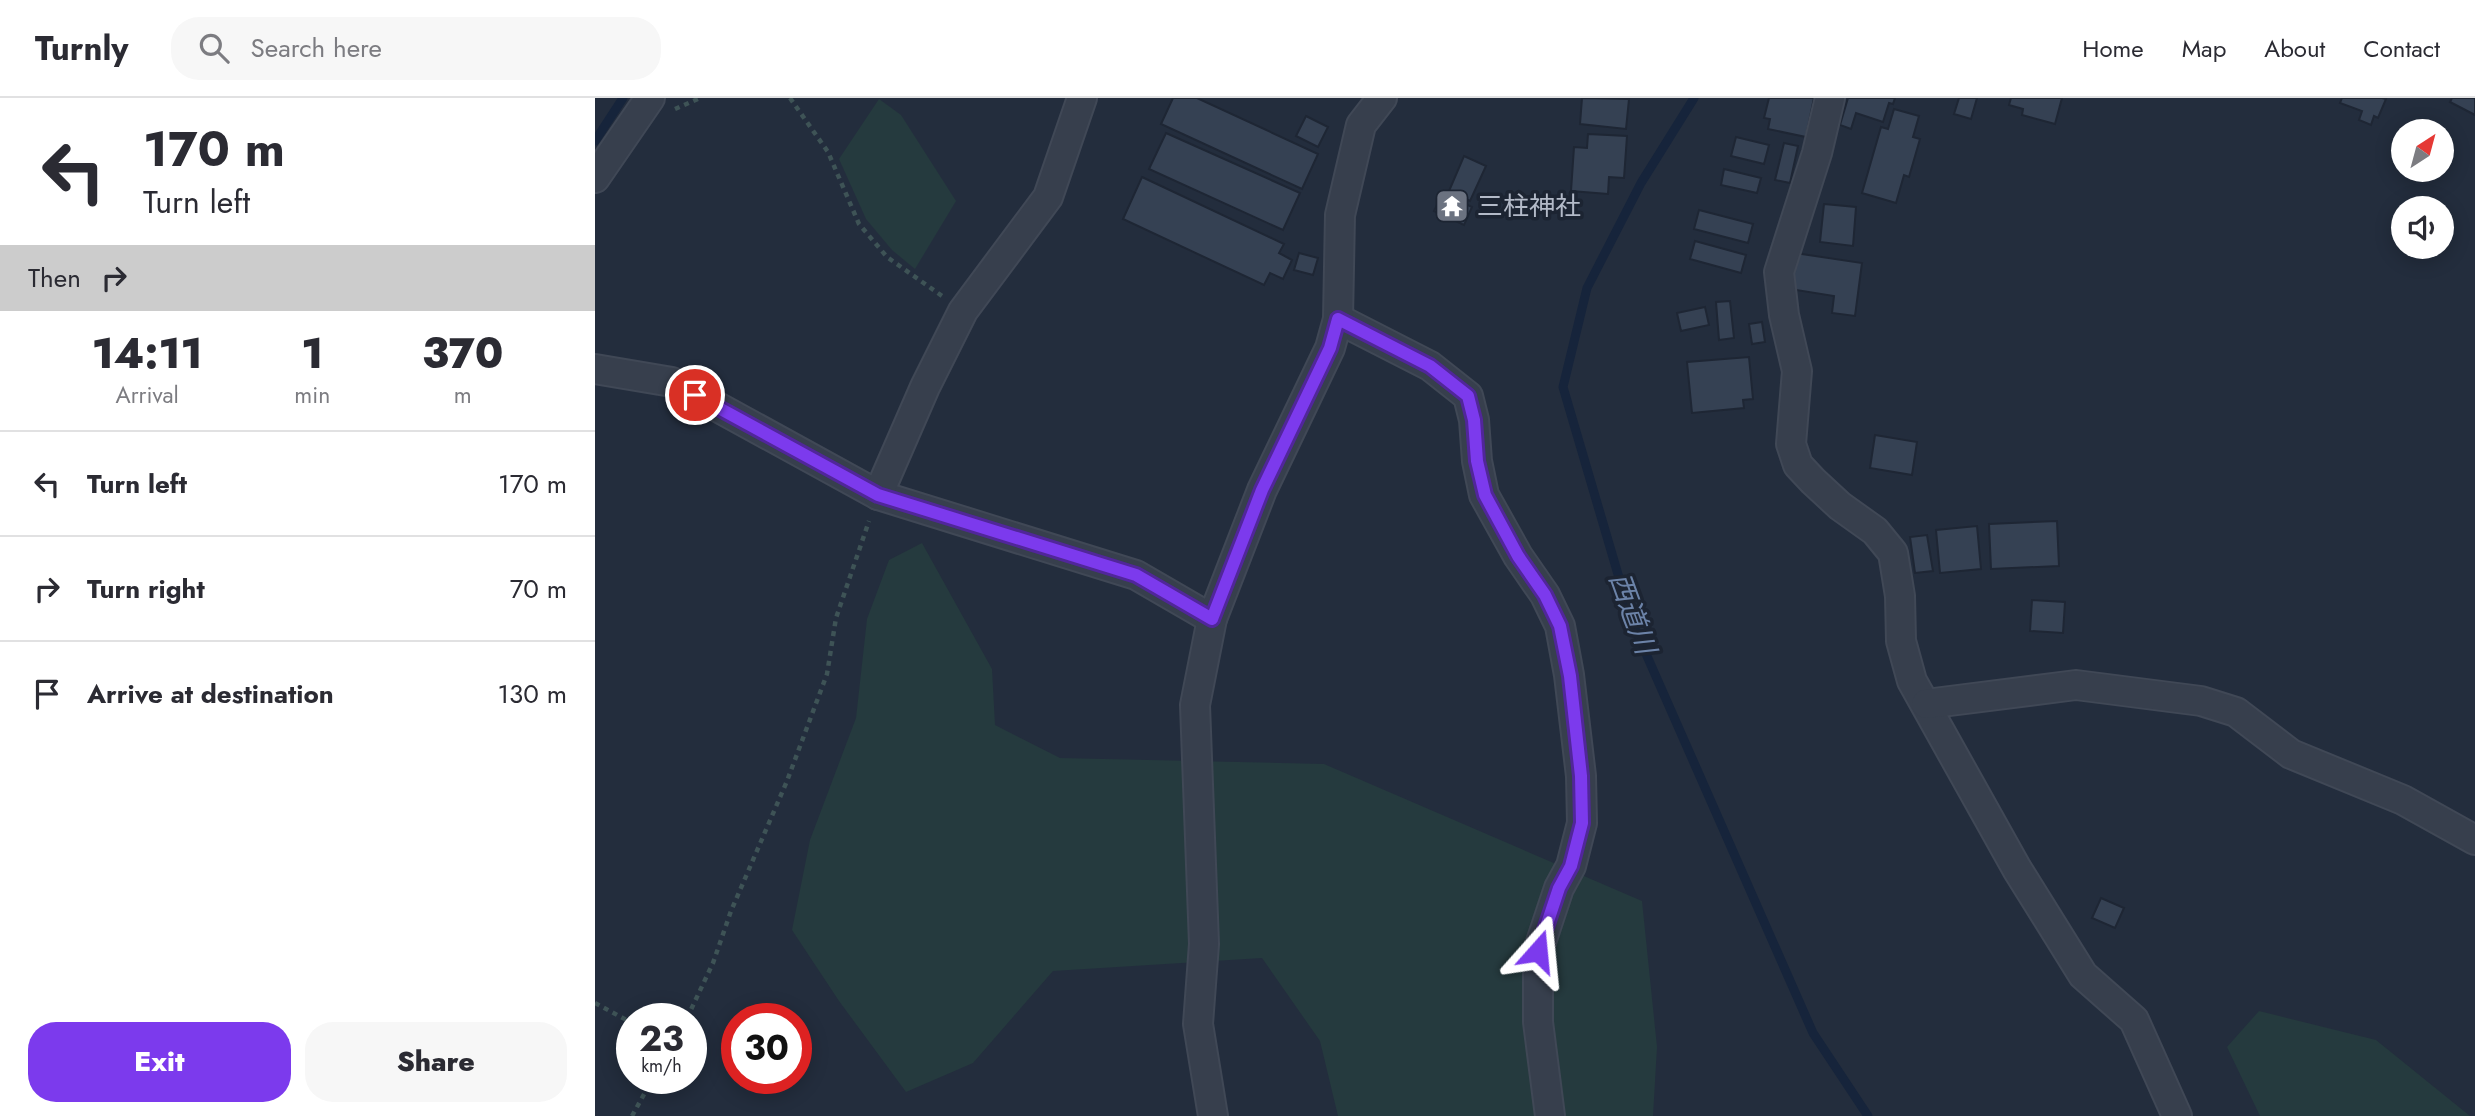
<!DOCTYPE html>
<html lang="en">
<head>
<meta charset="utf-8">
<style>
  body { margin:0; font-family:Jost,"Noto Sans JP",sans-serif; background:#f7f7f7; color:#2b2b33; height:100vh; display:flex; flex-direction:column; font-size:26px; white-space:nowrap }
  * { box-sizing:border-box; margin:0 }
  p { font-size:23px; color:#7c7c81 }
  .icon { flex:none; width:38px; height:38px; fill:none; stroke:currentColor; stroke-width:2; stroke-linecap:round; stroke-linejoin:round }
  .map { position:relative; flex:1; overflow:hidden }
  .panel { display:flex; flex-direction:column; background:#fff; width:595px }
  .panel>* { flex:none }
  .guide { background:#fff; color:#2b2b33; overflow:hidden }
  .needle { width:46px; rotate:36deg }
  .controls { position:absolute; left:1796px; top:21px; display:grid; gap:14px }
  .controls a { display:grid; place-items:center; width:63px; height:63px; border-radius:50%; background:#fff; box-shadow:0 4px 18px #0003; font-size:35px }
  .speed { position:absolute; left:21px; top:905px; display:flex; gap:14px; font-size:35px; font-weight:700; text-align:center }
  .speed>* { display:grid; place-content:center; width:91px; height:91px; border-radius:50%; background:#fff; box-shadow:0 4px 18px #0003; line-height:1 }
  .speed small { font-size:18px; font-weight:400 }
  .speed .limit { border:10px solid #d22; background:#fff; color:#111 }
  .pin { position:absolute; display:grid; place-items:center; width:60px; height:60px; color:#fff; margin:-30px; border:4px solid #fff; border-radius:50%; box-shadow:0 2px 7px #0007 }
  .me { position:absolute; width:77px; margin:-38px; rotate:18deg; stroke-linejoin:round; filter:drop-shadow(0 0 5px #0008) }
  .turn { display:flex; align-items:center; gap:24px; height:147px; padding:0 28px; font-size:32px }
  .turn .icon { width:91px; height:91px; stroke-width:2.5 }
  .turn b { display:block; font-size:49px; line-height:60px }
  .then { display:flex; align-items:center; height:66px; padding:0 28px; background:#0003; gap:14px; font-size:26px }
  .eta { display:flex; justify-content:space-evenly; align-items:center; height:119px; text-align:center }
  .eta b { font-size:42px; font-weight:800; line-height:49px }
  .action { display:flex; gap:14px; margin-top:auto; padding:14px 28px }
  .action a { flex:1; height:80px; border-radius:28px; background:#7c3aed; color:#fff; font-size:28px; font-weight:800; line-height:80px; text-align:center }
  .action a+a { background:#f7f7f7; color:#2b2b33 }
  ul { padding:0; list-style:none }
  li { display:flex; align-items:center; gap:21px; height:105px; padding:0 28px; border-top:2px solid #e1e1e2 }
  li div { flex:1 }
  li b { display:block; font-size:26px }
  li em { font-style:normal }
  header { display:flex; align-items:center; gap:42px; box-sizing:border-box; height:98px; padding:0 35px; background:#fff; border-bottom:2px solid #e1e1e2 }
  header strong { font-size:33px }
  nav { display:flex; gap:38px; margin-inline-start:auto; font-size:24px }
  .search { width:490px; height:63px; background:#f7f7f7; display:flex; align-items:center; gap:18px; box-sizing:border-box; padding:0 24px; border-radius:28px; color:#7c7c81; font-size:26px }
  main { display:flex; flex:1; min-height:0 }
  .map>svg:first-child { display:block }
  .green { fill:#253a3e }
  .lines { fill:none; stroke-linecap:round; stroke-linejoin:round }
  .stream { stroke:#16243b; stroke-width:9 }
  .building { fill:#354153; stroke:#1e2634; stroke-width:2 }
  .minor-casing { stroke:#404856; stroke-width:32 }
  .path { stroke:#3e5356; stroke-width:4.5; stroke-dasharray:5 5; stroke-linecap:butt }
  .minor { stroke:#373f4d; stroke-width:28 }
  .route-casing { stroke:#51269a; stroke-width:18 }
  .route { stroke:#7c3aed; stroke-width:12 }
  .labels { text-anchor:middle; stroke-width:7; stroke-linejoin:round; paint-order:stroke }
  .poi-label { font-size:26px; fill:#b3bac8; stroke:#1c2432; text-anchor:start }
  .water-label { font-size:28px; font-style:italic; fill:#6c83a8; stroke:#1c2432 }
</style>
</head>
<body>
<header>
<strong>Turnly</strong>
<div class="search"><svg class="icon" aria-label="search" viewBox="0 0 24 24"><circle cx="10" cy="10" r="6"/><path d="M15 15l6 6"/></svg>Search here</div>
<nav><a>Home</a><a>Map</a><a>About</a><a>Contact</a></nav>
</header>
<main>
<section class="panel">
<div class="guide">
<div class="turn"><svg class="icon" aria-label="left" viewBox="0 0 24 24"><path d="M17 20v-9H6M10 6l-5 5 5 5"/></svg><div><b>170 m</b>Turn left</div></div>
<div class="then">Then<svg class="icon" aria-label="right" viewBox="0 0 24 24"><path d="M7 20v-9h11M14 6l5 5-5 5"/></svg></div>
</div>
<div class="eta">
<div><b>14:11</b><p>Arrival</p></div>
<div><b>1</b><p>min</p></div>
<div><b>370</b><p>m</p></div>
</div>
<ul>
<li><svg class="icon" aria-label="left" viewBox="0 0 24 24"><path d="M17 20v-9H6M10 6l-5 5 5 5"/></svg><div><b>Turn left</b></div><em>170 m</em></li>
<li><svg class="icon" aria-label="right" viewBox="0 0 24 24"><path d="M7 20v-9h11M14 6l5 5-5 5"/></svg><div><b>Turn right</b></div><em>70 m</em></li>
<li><svg class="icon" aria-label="arrive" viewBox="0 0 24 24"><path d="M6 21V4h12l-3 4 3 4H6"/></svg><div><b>Arrive at destination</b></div><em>130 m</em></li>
</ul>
<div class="action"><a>Exit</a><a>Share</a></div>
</section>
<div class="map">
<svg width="1880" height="1018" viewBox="0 0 1880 1018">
  <rect width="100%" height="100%" fill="#232d3d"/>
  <g class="green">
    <polygon points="284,1 306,17 361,103 320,171 297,152 271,121 244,61"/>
    <polygon points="327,445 397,571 400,627 465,660 729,666 1047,803 1062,949 1058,1018 743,1018 725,943 667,860 458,873 378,965 311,994 244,903 197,832 215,742 261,620 272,521 294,462"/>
    <polygon points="1664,913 1781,942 1875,1018 1665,1018 1632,949"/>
  </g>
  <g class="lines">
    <g class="stream">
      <polyline points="1099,0 1046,85 992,190 968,289 1037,524 1218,935 1273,1018"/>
      <polyline points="0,43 28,0"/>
    </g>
  </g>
  <g class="building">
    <polygon points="578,0 602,0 723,56 707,91 566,26"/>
    <polygon points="987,0 1034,1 1031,31 985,26"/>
    <polygon points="1174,0 1219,0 1211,39 1173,31 1175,21 1169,20"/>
    <polygon points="1253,0 1300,0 1298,6 1294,5 1288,24 1261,15 1256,31 1245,27"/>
    <polygon points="1364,0 1382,0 1376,21 1359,16"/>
    <polygon points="1416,0 1467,0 1460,26 1427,17 1428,11 1414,7"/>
    <polygon points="1747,0 1787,0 1791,1 1783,20 1779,18 1776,27 1764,22 1767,13 1745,5"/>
    <polygon points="1857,0 1880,0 1880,17 1855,4"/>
    <polygon points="1299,11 1324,18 1318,39 1325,41 1314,79 1309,77 1301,105 1267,95 1286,29 1293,31"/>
    <polygon points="711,18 733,29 723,49 701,38"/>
    <polygon points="571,35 705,95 688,132 554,71"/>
    <polygon points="993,36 1032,38 1029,80 1014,79 1013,96 976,93 979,49 992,50"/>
    <polygon points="1141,39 1174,47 1169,66 1136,58"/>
    <polygon points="1189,45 1203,48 1195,85 1180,82"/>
    <polygon points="869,58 891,68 875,103 854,93"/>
    <polygon points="1129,71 1166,80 1162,95 1126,87"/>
    <polygon points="547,79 689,146 684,155 697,162 688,181 675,175 669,187 528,121"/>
    <polygon points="848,95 877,109 869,127 839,113"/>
    <polygon points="1229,106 1261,109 1258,148 1225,144"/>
    <polygon points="1104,112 1158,126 1153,145 1099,131"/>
    <polygon points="1100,143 1151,157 1146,175 1095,161"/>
    <polygon points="704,155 723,160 718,177 699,172"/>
    <polygon points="1200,155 1267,165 1260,218 1237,215 1239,198 1195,191"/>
    <polygon points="1135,203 1139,240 1124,242 1121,204"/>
    <polygon points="1110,209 1114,227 1086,233 1082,215"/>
    <polygon points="1167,224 1170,244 1157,246 1154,226"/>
    <polygon points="1154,259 1158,301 1148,302 1149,310 1097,315 1092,264"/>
    <polygon points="1280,337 1322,344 1317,377 1275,370"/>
    <polygon points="1462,423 1464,468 1396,471 1394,426"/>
    <polygon points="1382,428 1386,471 1345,475 1341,432"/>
    <polygon points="1332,437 1338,473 1320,475 1315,439"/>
    <polygon points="1437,502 1470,504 1468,535 1435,533"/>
    <polygon points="1506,800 1529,810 1520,830 1497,820"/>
  </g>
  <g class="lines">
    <defs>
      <g id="minor">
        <polyline points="1235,0 1222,55 1184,174 1189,217 1202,273 1196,346 1203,367 1218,383 1245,408 1280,433 1298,455 1305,498 1306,543 1317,583 1422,771 1488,877 1539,922 1582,1018"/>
        <polyline points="0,80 55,0"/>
        <polyline points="743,221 835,268 873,298 879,322 882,363 889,397 923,458 950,497 965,528 974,577 986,678 987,725 976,768 964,790 943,853 943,924 955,1018"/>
        <polyline points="0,271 77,284 283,397 541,477 617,521"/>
        <polyline points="283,397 330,289 368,213 453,99 487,0"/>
        <polyline points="1331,606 1481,587 1606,603 1641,614 1696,656 1808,702 1880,742"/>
        <polyline points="618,1018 603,926 609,846 600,607 617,521 667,392 735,250 743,221 745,117 766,27 787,0"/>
      </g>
    </defs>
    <use href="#minor" class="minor-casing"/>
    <g class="path">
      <polyline points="195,0 233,54 264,126 292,159 347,198"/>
      <polyline points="80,11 105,0"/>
      <polyline points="0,905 37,925"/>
      <polyline points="92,920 118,865 136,813 192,683 232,576 241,520 274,423"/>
      <polyline points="37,1018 58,980"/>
    </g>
    <use href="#minor" class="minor"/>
  </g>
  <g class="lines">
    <defs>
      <polyline id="route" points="100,297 283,397 541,477 617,521 667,392 735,250 743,221 835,268 873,298 879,322 882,363 890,397 923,458 950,497 965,528 975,578 986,678 987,725 976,768 964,790 943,853"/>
    </defs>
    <use href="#route" class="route-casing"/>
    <use href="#route" class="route"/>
  </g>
  <defs>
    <symbol id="temple-square" viewBox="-11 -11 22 22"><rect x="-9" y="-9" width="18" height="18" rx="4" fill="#6b7280" stroke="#1c2432"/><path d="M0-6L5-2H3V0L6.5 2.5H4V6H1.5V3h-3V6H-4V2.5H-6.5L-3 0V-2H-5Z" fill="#fff"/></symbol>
  </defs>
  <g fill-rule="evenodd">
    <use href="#temple-square" x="838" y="89" width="38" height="38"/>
  </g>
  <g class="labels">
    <g class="poi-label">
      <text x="882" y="117">三柱神社</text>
    </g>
    <g class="water-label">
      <text transform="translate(1038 515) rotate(70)" y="10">西道川</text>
    </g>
  </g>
</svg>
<div class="controls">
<a><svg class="needle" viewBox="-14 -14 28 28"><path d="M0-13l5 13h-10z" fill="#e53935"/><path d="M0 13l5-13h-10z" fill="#7c7c81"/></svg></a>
<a><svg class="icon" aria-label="sound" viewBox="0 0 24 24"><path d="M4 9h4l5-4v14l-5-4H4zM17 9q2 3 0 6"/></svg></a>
</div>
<div class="speed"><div>23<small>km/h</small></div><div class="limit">30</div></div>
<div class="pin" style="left:100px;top:297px;background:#d93025"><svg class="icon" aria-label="arrive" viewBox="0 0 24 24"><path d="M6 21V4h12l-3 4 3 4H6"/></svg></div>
<svg class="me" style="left:943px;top:853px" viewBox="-20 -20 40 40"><path d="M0-17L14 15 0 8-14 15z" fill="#7c3aed" stroke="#fff" stroke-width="4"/></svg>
</div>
</main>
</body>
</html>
